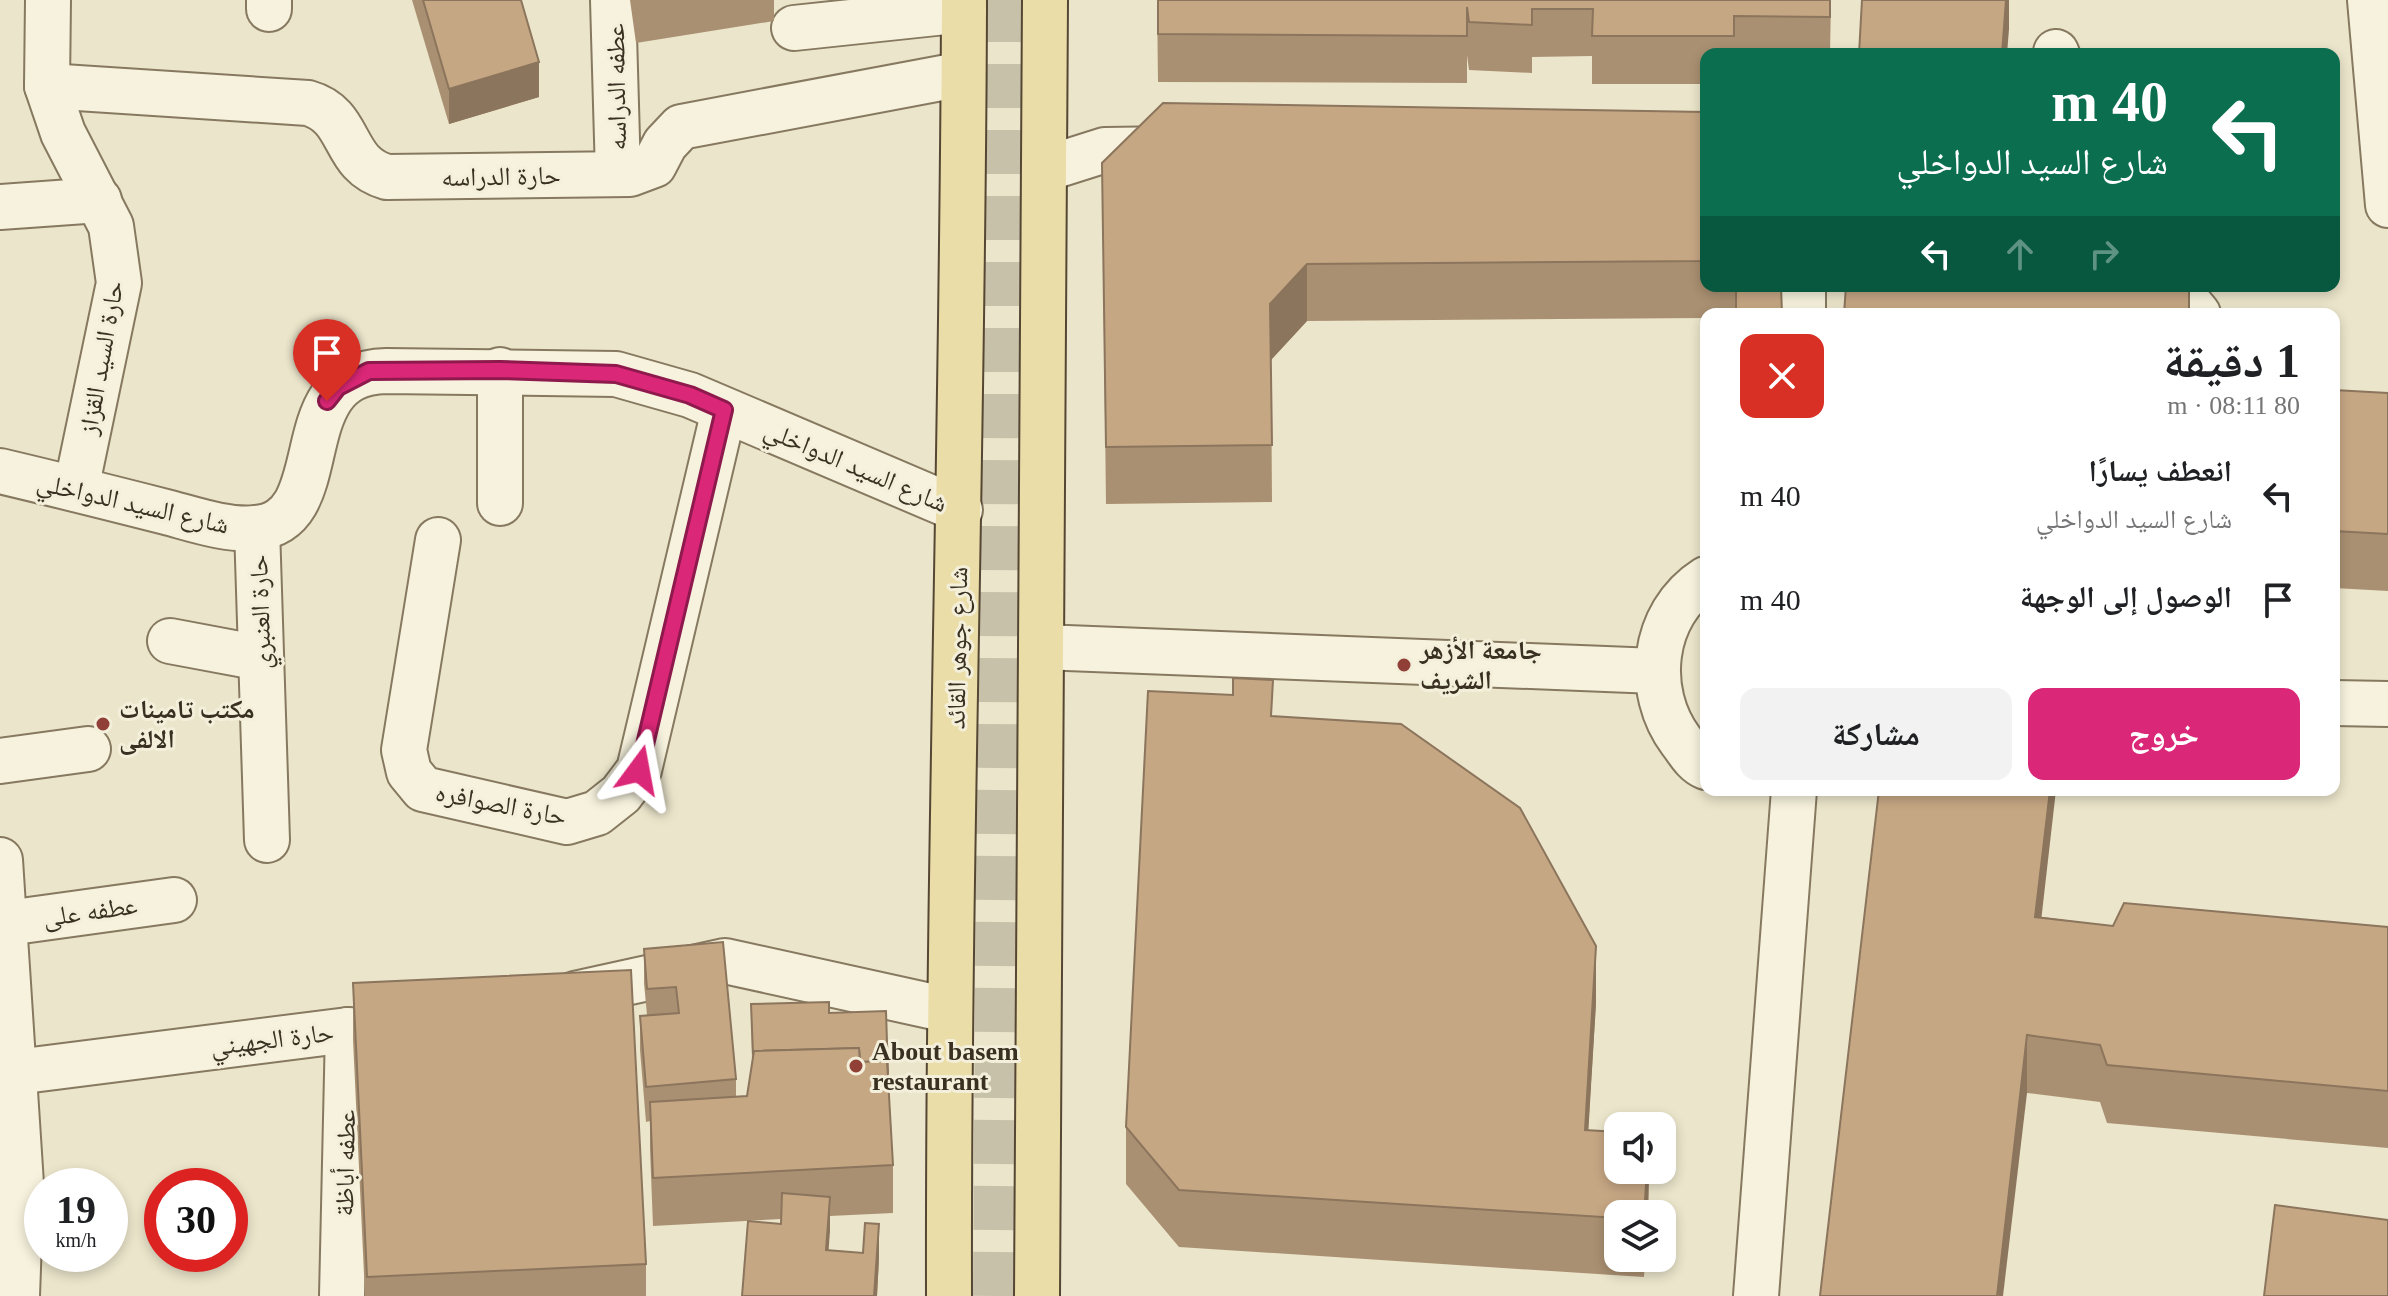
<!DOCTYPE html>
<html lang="ar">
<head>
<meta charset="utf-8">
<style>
  body { margin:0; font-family:"Times New Roman","Noto Naskh Arabic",serif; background:#f2f2f2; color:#202124; direction:rtl; height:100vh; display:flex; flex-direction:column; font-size:30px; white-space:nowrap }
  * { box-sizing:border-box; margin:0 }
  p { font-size:26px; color:#757577 }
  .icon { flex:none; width:44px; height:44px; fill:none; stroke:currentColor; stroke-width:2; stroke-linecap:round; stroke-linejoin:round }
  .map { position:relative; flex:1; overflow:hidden; direction:ltr }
  .sheet { position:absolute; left:1700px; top:308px; width:640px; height:488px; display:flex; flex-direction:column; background:#fff; border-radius:16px; box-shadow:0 4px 12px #0003; direction:rtl }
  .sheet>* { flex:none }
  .banner { position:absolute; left:1700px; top:48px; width:640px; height:244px; border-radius:16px; box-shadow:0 4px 12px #0003; direction:rtl; background:#0b6e4f; color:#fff; overflow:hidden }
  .controls { position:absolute; left:1604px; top:1112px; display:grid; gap:16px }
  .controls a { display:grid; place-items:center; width:72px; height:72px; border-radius:16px; background:#fff; box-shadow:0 4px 12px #0003; font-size:40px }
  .speed { position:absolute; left:24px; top:1168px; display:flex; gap:16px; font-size:40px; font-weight:700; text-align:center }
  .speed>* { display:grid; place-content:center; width:104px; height:104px; border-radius:50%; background:#fff; box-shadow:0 4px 12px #0003; line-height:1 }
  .speed small { font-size:20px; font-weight:400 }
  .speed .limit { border:12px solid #d22; background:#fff; color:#111 }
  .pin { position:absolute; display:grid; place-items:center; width:68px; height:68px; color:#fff; margin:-82px -34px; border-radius:50% 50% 50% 0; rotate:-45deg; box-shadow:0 0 8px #0007 }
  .pin .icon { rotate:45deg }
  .me { position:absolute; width:88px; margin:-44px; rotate:13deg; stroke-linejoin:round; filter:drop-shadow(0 0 6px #0008) }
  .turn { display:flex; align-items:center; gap:28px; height:168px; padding:0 40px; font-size:36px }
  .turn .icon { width:104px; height:104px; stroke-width:2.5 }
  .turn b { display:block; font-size:56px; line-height:68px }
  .lanes { display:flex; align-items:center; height:76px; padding:0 40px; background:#0003; justify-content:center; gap:40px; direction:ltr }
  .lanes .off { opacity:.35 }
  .round { display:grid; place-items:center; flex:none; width:84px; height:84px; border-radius:16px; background:#f2f2f2 }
  .overview { display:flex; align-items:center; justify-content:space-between; height:136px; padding:0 40px }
  h1 { font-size:48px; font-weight:700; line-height:60px }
  .button { display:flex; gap:16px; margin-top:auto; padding:16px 40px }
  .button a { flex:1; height:92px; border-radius:16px; background:#db2777; color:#fff; font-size:32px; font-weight:700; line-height:92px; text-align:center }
  .button a+a { background:#f2f2f2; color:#202124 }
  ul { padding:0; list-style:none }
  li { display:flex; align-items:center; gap:24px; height:104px; padding:0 40px }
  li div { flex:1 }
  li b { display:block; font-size:30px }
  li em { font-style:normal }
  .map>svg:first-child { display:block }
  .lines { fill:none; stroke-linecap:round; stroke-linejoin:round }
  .major-tunnel { stroke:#c7c1a9; stroke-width:44; stroke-dasharray:44 22; stroke-linecap:butt }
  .minor-casing { stroke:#867960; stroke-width:48 }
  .major-casing { stroke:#554734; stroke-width:48 }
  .minor { stroke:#f6f2dd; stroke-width:44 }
  .major { stroke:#eadda7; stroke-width:44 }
  .wall { fill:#aa9072 }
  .shaded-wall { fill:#8b755c }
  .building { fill:#c6a784; stroke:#8b755c; stroke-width:2 }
  .route-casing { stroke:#8e194d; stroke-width:20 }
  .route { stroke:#db2777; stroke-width:14 }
  .poi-dot { fill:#904036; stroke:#f3efda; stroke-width:3 }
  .labels { text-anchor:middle; stroke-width:6; stroke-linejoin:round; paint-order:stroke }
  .street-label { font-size:26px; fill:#393022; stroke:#f3efda }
  .poi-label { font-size:26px; font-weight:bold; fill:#393022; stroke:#f3efda; text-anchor:start }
</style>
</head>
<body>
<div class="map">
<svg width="2388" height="1296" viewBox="0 0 2388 1296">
  <rect width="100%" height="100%" fill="#ebe5cb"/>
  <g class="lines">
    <polyline class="major-tunnel" points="995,1296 1003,0"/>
    <defs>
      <g id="minor">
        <polyline points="48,0 47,86 63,133 111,226 119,283 76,489"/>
        <polyline points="613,0 618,174"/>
        <polyline points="2370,0 2388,205"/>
        <polyline points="269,9 269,0"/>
        <polyline points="794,28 964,10"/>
        <polyline points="2056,52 2057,54"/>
        <path d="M47 86 308 103C354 116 340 164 387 177L630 174 654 165 665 144 681 127 963 74"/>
        <polyline points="1045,169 1105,150 1175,149"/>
        <polyline points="0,207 99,200"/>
        <polyline points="2175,286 2198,314"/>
        <polyline points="1803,314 1803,286"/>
        <polyline points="500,370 500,503"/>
        <path d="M0 471C55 484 111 498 166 512 193 519 227 531 256 528 340 520 281 373 386 371L616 374 690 395 960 510"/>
        <polyline points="257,528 267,840"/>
        <polyline points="438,540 404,750 409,772 423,789 567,822 597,813 621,794 639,770 724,410"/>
        <path d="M1706 579C1651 614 1644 692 1681 741 1689 751 1694 762 1706 767"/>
        <polyline points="170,641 261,658"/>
        <polyline points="1041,647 1656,671"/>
        <polyline points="2334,703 2388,704"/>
        <polyline points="0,761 88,749"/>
        <polyline points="0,860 21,1184 17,1296"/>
        <polyline points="7,923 174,900"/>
        <polyline points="575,994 725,961 948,1010"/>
        <polyline points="16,1072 348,1030 379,1036 410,1029"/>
        <polyline points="342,1296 348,1030"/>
        <polyline points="1756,1296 1794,790"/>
      </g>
      <g id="major">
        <path d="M949 1296C948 864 963 432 964 0"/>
        <polyline points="1037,1296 1045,0"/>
      </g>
    </defs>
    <use href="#minor" class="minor-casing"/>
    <use href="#major" class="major-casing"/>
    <use href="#minor" class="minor"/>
    <use href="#major" class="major"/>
  </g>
  <g class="wall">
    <polygon points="412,0 521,0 539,97 449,124"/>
    <polygon points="630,0 774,0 774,21 636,43"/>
    <polygon points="1157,0 1831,0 1830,54 1706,54 1706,84 1592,84 1592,56 1532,57 1532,73 1469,70 1467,55 1467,83 1158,82"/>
    <polygon points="1706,112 1706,286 1781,286 1782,314 1706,314 1706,318 1307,321 1271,360 1272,502 1106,504 1102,163"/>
    <polygon points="2334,390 2388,393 2388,591 2334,588"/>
    <polygon points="1233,695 1273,716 1596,1003 1588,1130 1649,1170 1648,1214 1618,1214 1618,1258 1645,1258 1644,1277 1179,1247 1126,1184 1126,1127"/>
    <polygon points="2042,917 2113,926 2388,927 2388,1148 2107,1123 2100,1102 2027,1093 1820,1296"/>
    <polygon points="723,942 736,1079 736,1097 747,1096 752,1061 751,1004 829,1013 888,1080 893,1165 893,1213 830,1216 828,1250 879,1258 877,1296 742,1296 781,1224 781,1219 653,1226 650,1149 650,1121 646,1122 640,1050 640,1016 647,1015 644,983 644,949"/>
    <polygon points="353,983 646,1264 646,1296 365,1296 353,1040"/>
  </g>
  <g class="shaded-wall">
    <polygon points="2006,0 2009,0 2009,29 2007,54 2002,54"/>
    <polygon points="539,62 539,97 449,124 449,89"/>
    <polygon points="1307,264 1307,321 1270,361 1270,304"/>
    <polygon points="2050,790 2056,790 2035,974 2035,917"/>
    <polygon points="1596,946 1596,1003 1585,1187 1585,1130"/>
    <polygon points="2027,1035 2027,1093 2003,1296 1997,1296"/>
    <polygon points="1647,1170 1649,1170 1648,1214 1644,1214"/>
    <polygon points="830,1197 830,1231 826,1285 826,1250"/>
    <polygon points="879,1224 879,1258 877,1296 874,1296"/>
  </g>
  <g class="building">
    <polygon points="423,0 521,0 539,62 449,89"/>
    <polygon points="1158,0 1830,0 1830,17 1734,16 1734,36 1592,36 1593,9 1532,9 1532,25 1469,22 1467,7 1467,36 1158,34"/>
    <polygon points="1862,0 2006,0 2002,54 1859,54"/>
    <polygon points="1163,103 1706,112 1706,261 1307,264 1270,304 1272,445 1106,447 1102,163"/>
    <polygon points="1736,286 1781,286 1782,314 1736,314"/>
    <polygon points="1846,286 2189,286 2189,314 1844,314"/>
    <polygon points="2334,390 2388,393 2388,534 2334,531"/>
    <polygon points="1233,678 1273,680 1271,716 1401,724 1520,808 1596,946 1585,1130 1618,1132 1618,1170 1647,1170 1644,1214 1618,1214 1618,1218 1179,1190 1126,1127 1148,691 1233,695"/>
    <polygon points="1879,790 2050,790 2035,917 2113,926 2124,903 2388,927 2388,1091 2107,1065 2100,1045 2027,1035 1997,1296 1820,1296"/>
    <polygon points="723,942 736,1079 646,1087 640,1016 679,1013 676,987 647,989 644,949"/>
    <polygon points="631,970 646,1264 367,1277 353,983"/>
    <polygon points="829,1002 829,1013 886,1011 888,1074 887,1061 860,1062 859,1048 754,1051 753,1054 751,1004"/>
    <polygon points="859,1048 860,1062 887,1061 893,1165 653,1178 650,1102 747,1096 754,1051"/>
    <polygon points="782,1193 830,1197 826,1250 863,1253 865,1223 879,1224 874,1296 742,1296 748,1221 781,1224"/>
    <polygon points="2275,1205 2388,1220 2388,1296 2264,1296"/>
  </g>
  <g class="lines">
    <defs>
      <polyline id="route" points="327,401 338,387 369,371 500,370 616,374 690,395 724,410 639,770"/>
    </defs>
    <use href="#route" class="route-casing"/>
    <use href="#route" class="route"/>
  </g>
  <g class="poi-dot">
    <circle cx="1404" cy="665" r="8"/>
    <circle cx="103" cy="724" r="8"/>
    <circle cx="856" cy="1066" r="8"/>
  </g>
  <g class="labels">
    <g class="street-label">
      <text transform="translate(616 87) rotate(-91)" y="9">عطفه الدراسه</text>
      <text transform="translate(501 176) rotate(-1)" y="9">حارة الدراسه</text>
      <text transform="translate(101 358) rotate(-80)" y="9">حارة السيد القزاز</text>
      <text transform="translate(856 466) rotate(23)" y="9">شارع السيد الدواخلي</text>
      <text transform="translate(133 503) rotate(13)" y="9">شارع السيد الدواخلي</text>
      <text transform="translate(260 612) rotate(-92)" y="9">حارة العنبري</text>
      <text transform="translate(957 648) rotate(-89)" y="9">شارع جوهر القائد</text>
      <text transform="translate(501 804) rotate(11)" y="9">حارة الصوافره</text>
      <text transform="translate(90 911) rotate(-8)" y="9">عطفه على</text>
      <text transform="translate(272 1039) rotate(-7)" y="9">حارة الجهيني</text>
      <text transform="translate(345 1163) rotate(-89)" y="9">عطفه أباظة</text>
    </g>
    <g class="poi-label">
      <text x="1420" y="659">جامعة الأزهر<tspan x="1420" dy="30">الشريف</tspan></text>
      <text x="119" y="718">مكتب تامينات<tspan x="119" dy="30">الالفى</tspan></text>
      <text x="872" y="1060">About basem<tspan x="872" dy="30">restaurant</tspan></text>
    </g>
  </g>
</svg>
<div class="controls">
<a><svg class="icon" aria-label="sound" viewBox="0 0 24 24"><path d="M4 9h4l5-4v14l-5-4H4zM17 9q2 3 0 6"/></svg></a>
<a><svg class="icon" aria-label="layers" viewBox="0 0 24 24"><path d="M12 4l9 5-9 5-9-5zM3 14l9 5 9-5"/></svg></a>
</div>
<div class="speed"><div>19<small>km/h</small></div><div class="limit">30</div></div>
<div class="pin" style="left:327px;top:401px;background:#d93025"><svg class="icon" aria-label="arrive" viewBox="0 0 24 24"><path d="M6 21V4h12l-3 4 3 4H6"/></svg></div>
<svg class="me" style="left:639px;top:770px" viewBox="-20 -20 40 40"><path d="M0-17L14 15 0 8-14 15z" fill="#db2777" stroke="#fff" stroke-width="4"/></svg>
<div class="banner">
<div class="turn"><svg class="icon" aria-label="left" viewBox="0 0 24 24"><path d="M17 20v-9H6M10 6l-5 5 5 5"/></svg><div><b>40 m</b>شارع السيد الدواخلي</div></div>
<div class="lanes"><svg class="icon" aria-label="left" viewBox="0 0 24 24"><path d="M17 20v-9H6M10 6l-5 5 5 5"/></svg><svg class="icon off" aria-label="ahead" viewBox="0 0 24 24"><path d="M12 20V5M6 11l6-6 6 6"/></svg><svg class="icon off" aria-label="right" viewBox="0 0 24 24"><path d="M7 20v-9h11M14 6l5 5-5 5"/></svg></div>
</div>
<section class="sheet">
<div class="overview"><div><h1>1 دقيقة</h1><p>80 m · 08:11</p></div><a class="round" style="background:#d93025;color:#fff"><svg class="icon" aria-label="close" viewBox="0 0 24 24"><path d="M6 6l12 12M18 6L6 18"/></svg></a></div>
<ul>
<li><svg class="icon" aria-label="left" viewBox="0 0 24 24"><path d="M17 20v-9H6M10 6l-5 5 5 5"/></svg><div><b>انعطف يسارًا</b><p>شارع السيد الدواخلي</p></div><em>40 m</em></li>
<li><svg class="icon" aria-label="arrive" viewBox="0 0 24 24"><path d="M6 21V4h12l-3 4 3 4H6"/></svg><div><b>الوصول إلى الوجهة</b></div><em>40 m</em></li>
</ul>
<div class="button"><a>خروج</a><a>مشاركة</a></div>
</section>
</div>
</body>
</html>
